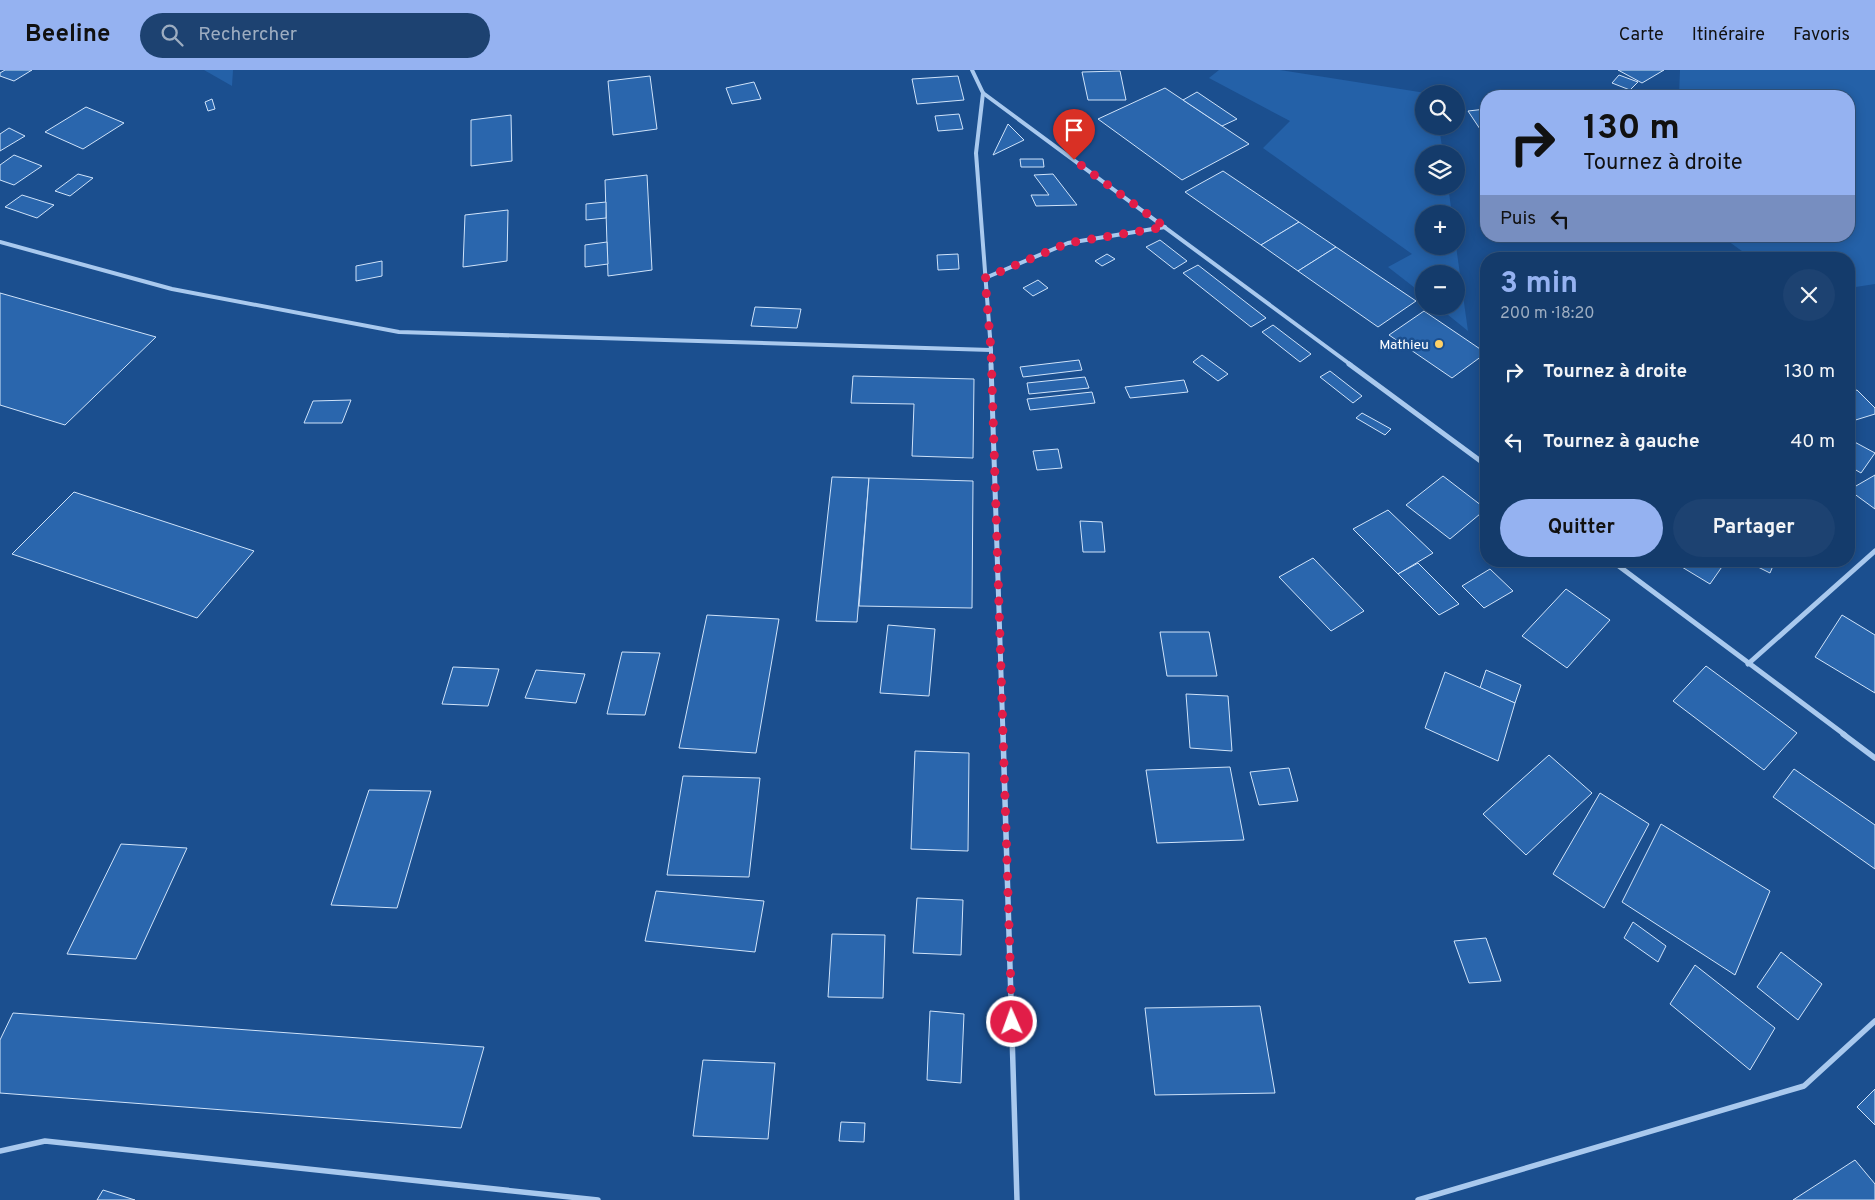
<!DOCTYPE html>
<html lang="fr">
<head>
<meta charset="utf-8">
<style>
  body { margin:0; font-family:Overpass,sans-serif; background:#1d4271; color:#f1f3f6; height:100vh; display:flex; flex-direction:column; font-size:19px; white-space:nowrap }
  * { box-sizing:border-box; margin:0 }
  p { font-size:16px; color:#9dadc1 }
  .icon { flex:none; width:28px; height:28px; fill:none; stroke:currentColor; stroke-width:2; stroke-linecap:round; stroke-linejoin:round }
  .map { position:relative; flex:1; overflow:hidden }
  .details { position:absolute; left:1480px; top:182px; width:375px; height:315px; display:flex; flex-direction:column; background:#143b6b; border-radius:20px; box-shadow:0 2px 12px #0003,0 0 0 1px #33557e }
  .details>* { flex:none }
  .banner { position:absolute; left:1480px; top:20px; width:375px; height:152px; border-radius:20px; box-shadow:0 2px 12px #0003,0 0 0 1px #33557e; background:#95b2f1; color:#111; overflow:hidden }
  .tools { position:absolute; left:1415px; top:15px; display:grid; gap:10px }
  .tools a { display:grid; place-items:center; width:50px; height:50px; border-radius:50%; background:#143b6b; box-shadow:0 2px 12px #0003,0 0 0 1px #33557e; font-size:25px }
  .pin { position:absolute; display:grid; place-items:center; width:42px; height:42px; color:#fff; margin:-51px -21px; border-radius:50% 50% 50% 0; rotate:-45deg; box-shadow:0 0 5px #0007 }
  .pin .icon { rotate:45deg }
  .me { position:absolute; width:55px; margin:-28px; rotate:358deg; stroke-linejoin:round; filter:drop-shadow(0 0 4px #0008) }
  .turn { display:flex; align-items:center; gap:18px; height:105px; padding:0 20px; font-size:22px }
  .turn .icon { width:65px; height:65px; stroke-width:2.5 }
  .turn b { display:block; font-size:35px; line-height:42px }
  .then { display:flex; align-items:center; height:48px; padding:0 20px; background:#0003; gap:10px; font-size:19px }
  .round { display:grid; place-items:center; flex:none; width:52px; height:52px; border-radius:26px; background:#1d4271 }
  .headline { display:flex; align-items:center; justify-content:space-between; height:85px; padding:0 20px }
  h1 { font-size:30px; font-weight:700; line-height:38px; color:#95b2f1 }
  .button { display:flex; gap:10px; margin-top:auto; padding:10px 20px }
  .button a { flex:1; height:58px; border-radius:30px; background:#95b2f1; color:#111; font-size:20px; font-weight:700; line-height:58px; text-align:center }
  .button a+a { background:#1d4271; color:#f1f3f6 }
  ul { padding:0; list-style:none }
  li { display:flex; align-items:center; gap:15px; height:70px; padding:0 20px }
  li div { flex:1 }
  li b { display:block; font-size:19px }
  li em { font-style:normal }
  header { display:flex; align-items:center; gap:30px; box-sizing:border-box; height:70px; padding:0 25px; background:#95b2f1; color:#111 }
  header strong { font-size:24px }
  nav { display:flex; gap:28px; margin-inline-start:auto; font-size:18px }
  .search { width:350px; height:45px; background:#1d4271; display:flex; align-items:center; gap:12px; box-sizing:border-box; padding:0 18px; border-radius:28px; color:#9dadc1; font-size:19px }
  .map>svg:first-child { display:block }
  .green { fill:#2461a8 }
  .building { fill:#2a66ad; stroke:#cfe3fa }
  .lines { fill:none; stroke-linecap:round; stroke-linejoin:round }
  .minor-far2 { stroke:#a9c9ee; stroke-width:4 }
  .minor-far1 { stroke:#a9c9ee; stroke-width:5 }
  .minor { stroke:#a9c9ee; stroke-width:5.5 }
  .route { stroke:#e11d48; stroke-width:9; stroke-dasharray:0 16.2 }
  .poi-dot { fill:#ffd166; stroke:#1b4f8f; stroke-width:2 }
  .labels { text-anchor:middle; stroke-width:5; stroke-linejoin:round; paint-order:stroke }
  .poi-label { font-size:14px; fill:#fff; stroke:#1b4f8f; text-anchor:end }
</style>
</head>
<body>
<header>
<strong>Beeline</strong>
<div class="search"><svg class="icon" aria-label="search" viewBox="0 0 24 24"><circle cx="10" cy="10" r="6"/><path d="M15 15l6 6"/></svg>Rechercher</div>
<nav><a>Carte</a><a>Itinéraire</a><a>Favoris</a></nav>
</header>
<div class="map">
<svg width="1875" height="1130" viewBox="0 0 1875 1130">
  <rect width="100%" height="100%" fill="#1b4f8f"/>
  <g class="green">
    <polygon points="204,0 233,0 232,16"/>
    <polygon points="1219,0 1280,0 1432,24 1424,24 1424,56 1439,56 1443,84 1424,84 1424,116 1448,116 1452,144 1424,144 1424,176 1456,176 1468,261 1437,236 1456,236 1456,204 1424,204 1424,225 1388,197 1412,184 1263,78 1290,51 1209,8"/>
    <polygon points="1680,0 1875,0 1875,214 1849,218 1849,189 1753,189 1721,166 1849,166 1849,26 1679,26"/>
  </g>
  <g class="building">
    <polygon points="5,0 32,0 14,11 0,6 0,3"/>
    <polygon points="1618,0 1664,0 1642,13"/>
    <polygon points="1120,1 1126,30 1088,30 1082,2"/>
    <polygon points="1619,5 1638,12 1630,20 1612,13"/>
    <polygon points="650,6 657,59 613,65 608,11"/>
    <polygon points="958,6 964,30 917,34 912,9"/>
    <polygon points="754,12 761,29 732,34 726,18"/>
    <polygon points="1165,18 1249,74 1182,110 1098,49"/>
    <polygon points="1197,22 1237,49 1222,56 1183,30"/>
    <polygon points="212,29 215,39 208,41 205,32"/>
    <polygon points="86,37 124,53 83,79 45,62"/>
    <polygon points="1486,39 1486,61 1482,62 1468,41"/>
    <polygon points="959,44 963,59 938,61 935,46"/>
    <polygon points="511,45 512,91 471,96 471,50"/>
    <polygon points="1008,54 1024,70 993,85"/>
    <polygon points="9,58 25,66 0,81 0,64"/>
    <polygon points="14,85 42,96 14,115 0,110 0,95"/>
    <polygon points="1020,89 1043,89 1044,97 1021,97"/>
    <polygon points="1223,101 1299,152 1261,175 1185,122"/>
    <polygon points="78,104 93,108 70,126 55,121"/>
    <polygon points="1053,104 1077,135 1036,136 1031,125 1049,125 1034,105"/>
    <polygon points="647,105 652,200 608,206 605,110"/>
    <polygon points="22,125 54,135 37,148 5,137"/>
    <polygon points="606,132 606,148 586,150 586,134"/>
    <polygon points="508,140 507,191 463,197 465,145"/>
    <polygon points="1299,152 1336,177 1298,201 1261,175"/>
    <polygon points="1160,170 1187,191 1174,199 1146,177"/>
    <polygon points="607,172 608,194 585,197 585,175"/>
    <polygon points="1336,177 1416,231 1378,257 1298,201"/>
    <polygon points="958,184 959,199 938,200 937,185"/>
    <polygon points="1107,184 1115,189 1102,196 1095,191"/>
    <polygon points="382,191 382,206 356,211 356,196"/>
    <polygon points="1198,195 1266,248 1251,257 1183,203"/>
    <polygon points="1038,210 1048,218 1033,226 1023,218"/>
    <polygon points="0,223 156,267 65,355 0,335"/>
    <polygon points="755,237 801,239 797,258 751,256"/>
    <polygon points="1424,241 1486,283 1452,308 1389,265"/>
    <polygon points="1273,255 1311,284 1300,292 1262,262"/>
    <polygon points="1202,285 1228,304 1218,311 1193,292"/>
    <polygon points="1079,290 1082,300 1023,307 1020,297"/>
    <polygon points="1330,301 1362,326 1353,333 1320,307"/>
    <polygon points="853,306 974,309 973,388 912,386 914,334 851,333"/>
    <polygon points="1085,307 1089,318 1029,324 1027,313"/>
    <polygon points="1184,310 1188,322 1130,328 1125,317"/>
    <polygon points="1857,320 1875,338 1875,344 1849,352 1849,322"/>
    <polygon points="1092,322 1095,333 1030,340 1027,329"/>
    <polygon points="351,330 342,353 304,353 313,331"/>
    <polygon points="1362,343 1391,359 1385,365 1356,348"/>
    <polygon points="1849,369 1875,383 1861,403 1849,396"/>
    <polygon points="1058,379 1062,398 1037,400 1033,381"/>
    <polygon points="1875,405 1875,439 1849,420"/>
    <polygon points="1443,406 1486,439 1450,469 1406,435"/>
    <polygon points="832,407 869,408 857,552 816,551"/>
    <polygon points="869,408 973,411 972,538 859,536"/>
    <polygon points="74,422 254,481 197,548 12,484"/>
    <polygon points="1388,440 1433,483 1398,504 1353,459"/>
    <polygon points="1080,451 1102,452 1105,482 1083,482"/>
    <polygon points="1313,488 1364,541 1331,561 1279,507"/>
    <polygon points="1672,491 1726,491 1710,514"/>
    <polygon points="1746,491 1775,491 1770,503"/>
    <polygon points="1418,493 1459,534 1439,545 1398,504"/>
    <polygon points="1490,499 1513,521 1484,538 1462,516"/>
    <polygon points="1566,519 1610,550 1567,598 1522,566"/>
    <polygon points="707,545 779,549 756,683 679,678"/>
    <polygon points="1842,545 1875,565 1875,623 1815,587"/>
    <polygon points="888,555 935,559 929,626 880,623"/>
    <polygon points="1160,562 1209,562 1217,606 1167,606"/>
    <polygon points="622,582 660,583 645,645 607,644"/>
    <polygon points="1706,596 1797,663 1764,700 1673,631"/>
    <polygon points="453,597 499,599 488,636 442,634"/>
    <polygon points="536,600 585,604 576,633 525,628"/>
    <polygon points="1486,600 1521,615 1515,633 1480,618"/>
    <polygon points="1445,602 1515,633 1498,691 1425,658"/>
    <polygon points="1186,624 1228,626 1232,681 1190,678"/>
    <polygon points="915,681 969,683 968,781 911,779"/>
    <polygon points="1549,685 1592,723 1526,785 1483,744"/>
    <polygon points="1230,697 1244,770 1157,773 1146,700"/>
    <polygon points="1289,698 1298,731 1259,735 1250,702"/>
    <polygon points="1794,699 1875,755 1875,799 1773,727"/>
    <polygon points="683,706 760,708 749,807 667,805"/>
    <polygon points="369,720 431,721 397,838 331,835"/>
    <polygon points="1600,723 1649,754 1604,838 1553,804"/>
    <polygon points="1661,754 1770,821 1735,905 1622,832"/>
    <polygon points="121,774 187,778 136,889 67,884"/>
    <polygon points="656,821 764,831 755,882 645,871"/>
    <polygon points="917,828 963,830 961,885 913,883"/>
    <polygon points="1633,852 1666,876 1658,892 1624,868"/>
    <polygon points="832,864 885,865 883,928 828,927"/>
    <polygon points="1486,868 1501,911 1469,913 1454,871"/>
    <polygon points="1781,882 1822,914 1798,950 1757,917"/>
    <polygon points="1695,895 1775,958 1750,1000 1670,934"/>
    <polygon points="1260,936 1275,1023 1155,1025 1145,938"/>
    <polygon points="930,941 964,944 961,1013 927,1010"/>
    <polygon points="13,943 484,977 461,1058 0,1023 0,970"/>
    <polygon points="703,990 775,993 768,1069 693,1066"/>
    <polygon points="1875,1019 1875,1055 1857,1037"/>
    <polygon points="841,1052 865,1053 864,1072 839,1071"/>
    <polygon points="1855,1090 1875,1114 1875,1130 1793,1130"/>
    <polygon points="103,1120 135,1130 97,1130"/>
  </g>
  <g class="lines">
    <g class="minor-far2">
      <polyline points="972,0 983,23 1351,295"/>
      <polyline points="0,172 172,219 399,262 991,280 976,83 983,23"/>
      <polyline points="985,208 1068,173 1165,157"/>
      <polyline points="991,280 991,295"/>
    </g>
    <g class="minor-far1">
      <polyline points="991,294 1003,665"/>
      <polyline points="1349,294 1486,395"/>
      <polyline points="1612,491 1845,665"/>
      <polyline points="1748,594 1875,481"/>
    </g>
    <g class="minor">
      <polyline points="1003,664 1017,1130"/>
      <polyline points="1843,664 1875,688"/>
      <polyline points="0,1081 45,1071 598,1130"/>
      <polyline points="1418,1130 1804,1016 1875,951"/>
    </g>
  </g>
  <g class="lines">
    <polyline class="route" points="1012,952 991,280 985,208 1068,173 1165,157 1074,90"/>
  </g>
  <circle class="poi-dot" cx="1439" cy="274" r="5"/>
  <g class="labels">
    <g class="poi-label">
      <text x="1429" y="279">Mathieu</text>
    </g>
  </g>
</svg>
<div class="tools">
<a><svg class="icon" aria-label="search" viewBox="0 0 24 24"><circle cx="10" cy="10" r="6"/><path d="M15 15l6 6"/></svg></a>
<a><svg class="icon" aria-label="layers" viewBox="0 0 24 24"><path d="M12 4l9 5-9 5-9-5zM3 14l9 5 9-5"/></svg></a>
<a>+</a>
<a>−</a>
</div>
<div class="pin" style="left:1074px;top:90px;background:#d93025"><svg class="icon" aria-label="arrive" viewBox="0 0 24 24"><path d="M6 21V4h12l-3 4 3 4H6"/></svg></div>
<svg class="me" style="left:1012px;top:952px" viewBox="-20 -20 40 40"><circle r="17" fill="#e11d48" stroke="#fff" stroke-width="3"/><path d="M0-11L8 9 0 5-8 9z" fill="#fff"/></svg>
<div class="banner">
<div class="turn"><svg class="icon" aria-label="right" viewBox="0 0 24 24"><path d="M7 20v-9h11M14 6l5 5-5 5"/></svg><div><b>130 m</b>Tournez à droite</div></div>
<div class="then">Puis<svg class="icon" aria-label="left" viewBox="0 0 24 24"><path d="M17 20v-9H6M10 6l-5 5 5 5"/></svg></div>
</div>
<section class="details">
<div class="headline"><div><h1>3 min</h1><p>200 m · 18:20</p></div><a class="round"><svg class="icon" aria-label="close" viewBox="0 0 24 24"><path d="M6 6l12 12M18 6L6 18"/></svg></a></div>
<ul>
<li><svg class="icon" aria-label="right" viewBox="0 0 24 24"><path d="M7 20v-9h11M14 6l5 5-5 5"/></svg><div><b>Tournez à droite</b></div><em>130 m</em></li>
<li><svg class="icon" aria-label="left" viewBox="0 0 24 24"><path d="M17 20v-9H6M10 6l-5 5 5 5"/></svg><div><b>Tournez à gauche</b></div><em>40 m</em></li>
</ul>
<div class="button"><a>Quitter</a><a>Partager</a></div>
</section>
</div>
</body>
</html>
